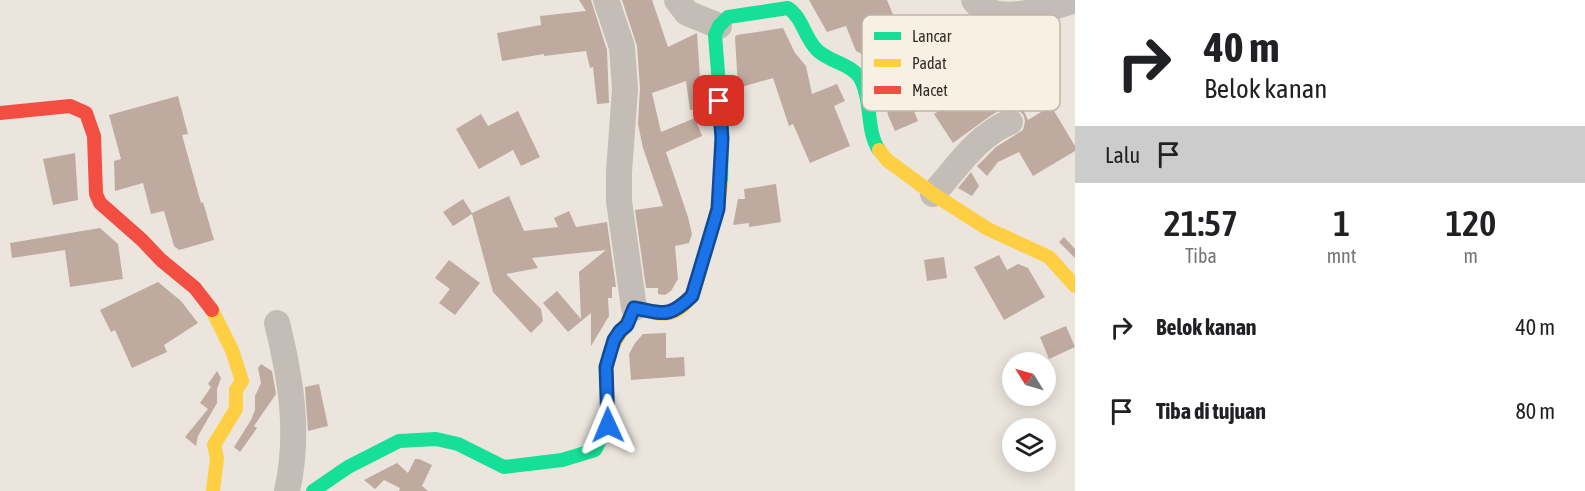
<!DOCTYPE html>
<html lang="id">
<head>
<meta charset="utf-8">
<style>
  body { margin:0; font-family:"Asap Condensed",sans-serif; background:#f2f2f2; color:#202124; height:100vh; display:flex; flex-direction:column; font-size:22px; white-space:nowrap }
  * { box-sizing:border-box; margin:0 }
  p { font-size:20px; color:#757577 }
  .icon { flex:none; width:33px; height:33px; fill:none; stroke:currentColor; stroke-width:2; stroke-linecap:round; stroke-linejoin:round }
  .map { position:relative; flex:1; overflow:hidden }
  .sheet { display:flex; flex-direction:column; background:#fff; width:510px }
  .sheet>* { flex:none }
  .banner { background:#fff; color:#202124; overflow:hidden }
  .needle { width:39px; rotate:307deg }
  .tools { position:absolute; left:1002px; top:352px; display:grid; gap:12px }
  .tools a { display:grid; place-items:center; width:54px; height:54px; border-radius:50%; background:#fff; box-shadow:0 3px 15px #0003; font-size:30px }
  .pin { position:absolute; display:grid; place-items:center; width:51px; height:51px; color:#fff; margin:-26px; border-radius:12px; box-shadow:0 3px 9px #0006 }
  .me { position:absolute; width:66px; margin:-33px; rotate:359deg; stroke-linejoin:round; filter:drop-shadow(0 0 4px #0008) }
  .turn { display:flex; align-items:center; gap:21px; height:126px; padding:0 30px; font-size:27px }
  .turn .icon { width:78px; height:78px; stroke-width:2.5 }
  .turn b { display:block; font-size:42px; line-height:51px }
  .then { display:flex; align-items:center; height:57px; padding:0 30px; background:#0003; gap:12px; font-size:22px }
  .eta { display:flex; justify-content:space-evenly; align-items:center; height:102px; text-align:center }
  .eta b { font-size:36px; font-weight:600; line-height:42px }
  ul { padding:0; list-style:none }
  li { display:flex; align-items:center; gap:18px; height:84px; padding:0 30px }
  li div { flex:1 }
  li b { display:block; font-size:22px }
  li em { font-style:normal }
  main { display:flex; flex:1; min-height:0 }
  .map>svg:first-child { display:block }
  .building { fill:#bfaaa0 }
  .lines { fill:none; stroke-linecap:round; stroke-linejoin:round }
  .street { stroke:#c4bdb7; stroke-width:26 }
  .fast { stroke:#16e098; stroke-width:14 }
  .slow { stroke:#ffcf43; stroke-width:14 }
  .jam { stroke:#f24e42; stroke-width:14 }
  .route-casing { stroke:#114b97; stroke-width:15 }
  .route { stroke:#1a73e8; stroke-width:10 }
  .key { fill:#f9f0e4; stroke:#beb5ab; stroke-width:1.5 }
  .key-label { font-size:16px; fill:#352b26 }
</style>
</head>
<body>
<main>
<div class="map">
<svg width="1075" height="491" viewBox="0 0 1075 491">
  <rect width="100%" height="100%" fill="#ebe5de"/>
  <g class="building">
    <polygon points="579,0 591,0 607,50 609,103 597,104 593,67 590,68 586,51 544,56 544,54 502,61 497,33 541,25 540,16 586,11"/>
    <polygon points="622,0 652,0 668,47 697,33 702,108 690,110 686,81 652,93 661,132 695,118 702,136 666,152 688,217 692,234 689,243 675,246 678,279 671,291 665,295 658,294 658,288 646,288 635,210 663,206 643,148 638,124 640,88 637,46"/>
    <polygon points="809,0 887,0 901,34 939,18 952,50 924,61 926,66 896,78 884,48 866,56 856,51 846,26 827,32"/>
    <polygon points="783,28 795,53 806,66 812,94 837,84 845,101 834,106 850,146 810,163 793,124 789,126 773,78 738,88 735,37 737,35"/>
    <polygon points="998,57 1018,99 990,116 953,143 934,114 979,84 972,69"/>
    <polygon points="906,91 918,121 895,131 888,115 885,99"/>
    <polygon points="178,96 188,134 182,135 201,203 203,202 214,240 179,250 174,246 164,211 151,214 143,183 115,191 114,161 121,159 109,115"/>
    <polygon points="1019,101 1028,120 1051,106 1075,146 1075,151 1033,176 1019,152 998,162 987,176 977,166 996,147 1023,130 1025,122 1024,116 1019,110 1014,108"/>
    <polygon points="518,111 540,157 521,166 513,150 479,169 456,129 481,114 488,126"/>
    <polygon points="75,153 78,200 53,205 43,159"/>
    <polygon points="971,172 979,186 972,196 958,188"/>
    <polygon points="776,184 781,222 749,227 749,223 733,225 738,199 745,199 744,189"/>
    <polygon points="509,196 524,231 558,227 554,218 569,211 576,227 607,222 616,287 612,287 612,298 608,298 609,316 591,346 591,313 568,332 543,303 557,291 581,319 579,272 606,250 532,258 538,268 506,274 541,309 543,321 531,333 493,292 472,214 453,226 443,212 463,199 472,213"/>
    <polygon points="100,228 118,244 123,279 70,287 65,250 12,258 10,243"/>
    <polygon points="1064,237 1075,249 1075,258 1059,242"/>
    <polygon points="999,255 1007,270 1018,264 1028,268 1045,297 1004,320 974,267"/>
    <polygon points="944,257 947,278 927,281 924,260"/>
    <polygon points="449,260 480,283 455,315 439,303 450,289 435,278"/>
    <polygon points="158,282 181,301 198,323 164,345 167,352 132,368 115,330 111,332 100,310"/>
    <polygon points="1066,326 1075,347 1049,359 1040,337"/>
    <polygon points="666,333 666,358 684,357 685,376 631,380 629,354 635,343 643,334"/>
    <polygon points="261,364 272,371 276,394 254,426 257,428 240,452 234,447 251,420 255,410 255,396 261,383 258,368"/>
    <polygon points="217,371 221,378 217,389 217,403 198,436 196,446 185,437 208,409 200,403 211,387 208,384"/>
    <polygon points="319,384 328,426 308,431 305,387"/>
    <polygon points="415,459 419,459 432,465 422,486 428,491 399,491 400,488 384,480 375,489 364,480 397,463 408,473"/>
  </g>
  <g class="lines">
    <g class="street">
      <polyline points="606,0 622,47 625,89 619,172 619,201 634,308"/>
      <polyline points="677,0 687,13 719,26"/>
      <path d="M974 0C993 28 1049 9 1075 0"/>
      <path d="M933 194C957 168 976 136 1010 122"/>
      <path d="M277 323C291 380 300 433 287 491"/>
    </g>
    <g class="fast">
      <path d="M721 184 722 122 715 35 719 26 728 17 788 8C803 18 804 37 817 50 830 63 855 64 862 82 872 103 866 131 879 150"/>
      <polyline points="313,491 348,467 399,441 436,439 458,444 504,467 562,460 595,450 608,425 606,367 610,351"/>
    </g>
    <g class="slow">
      <polyline points="879,150 887,160 933,194 988,229 1049,257 1075,286"/>
      <polyline points="212,310 232,350 242,381 236,390 236,409 214,445 217,458 213,491"/>
      <path d="M610 351C618 336 627 324 634 308 645 310 659 316 670 313 695 306 698 276 704 256 711 232 719 209 721 184"/>
    </g>
    <polyline class="jam" points="0,113 70,106 86,113 94,136 96,194 100,203 142,240 161,260 195,288 212,310"/>
  </g>
  <g class="lines">
    <defs>
      <path id="route" d="M608 425 606 367 614 340 620 331 627 325 634 308C664 313 668 319 692 296L718 209 722 138 719 101"/>
    </defs>
    <use href="#route" class="route-casing"/>
    <use href="#route" class="route"/>
  </g>
  <rect x="862" y="15" width="198" height="96" rx="9" class="key"/>
  <rect x="874" y="32" width="27" height="8" fill="#16e098"/>
  <rect x="874" y="59" width="27" height="8" fill="#ffcf43"/>
  <rect x="874" y="86" width="27" height="8" fill="#f24e42"/>
  <g class="key-label">
    <text x="912" y="42">Lancar</text>
    <text x="912" y="69">Padat</text>
    <text x="912" y="96">Macet</text>
  </g>
</svg>
<div class="tools">
<a><svg class="needle" viewBox="-14 -14 28 28"><path d="M0-13l5 13h-10z" fill="#e53935"/><path d="M0 13l5-13h-10z" fill="#757577"/></svg></a>
<a><svg class="icon" aria-label="layers" viewBox="0 0 24 24"><path d="M12 4l9 5-9 5-9-5zM3 14l9 5 9-5"/></svg></a>
</div>
<div class="pin" style="left:719px;top:101px;background:#d93025"><svg class="icon" aria-label="arrive" viewBox="0 0 24 24"><path d="M6 21V4h12l-3 4 3 4H6"/></svg></div>
<svg class="me" style="left:608px;top:425px" viewBox="-20 -20 40 40"><path d="M0-17L14 15 0 8-14 15z" fill="#1a73e8" stroke="#fff" stroke-width="4"/></svg>
</div>
<section class="sheet">
<div class="banner">
<div class="turn"><svg class="icon" aria-label="right" viewBox="0 0 24 24"><path d="M7 20v-9h11M14 6l5 5-5 5"/></svg><div><b>40 m</b>Belok kanan</div></div>
<div class="then">Lalu<svg class="icon" aria-label="arrive" viewBox="0 0 24 24"><path d="M6 21V4h12l-3 4 3 4H6"/></svg></div>
</div>
<div class="eta">
<div><b>21:57</b><p>Tiba</p></div>
<div><b>1</b><p>mnt</p></div>
<div><b>120</b><p>m</p></div>
</div>
<ul>
<li><svg class="icon" aria-label="right" viewBox="0 0 24 24"><path d="M7 20v-9h11M14 6l5 5-5 5"/></svg><div><b>Belok kanan</b></div><em>40 m</em></li>
<li><svg class="icon" aria-label="arrive" viewBox="0 0 24 24"><path d="M6 21V4h12l-3 4 3 4H6"/></svg><div><b>Tiba di tujuan</b></div><em>80 m</em></li>
</ul>
</section>
</main>
</body>
</html>
